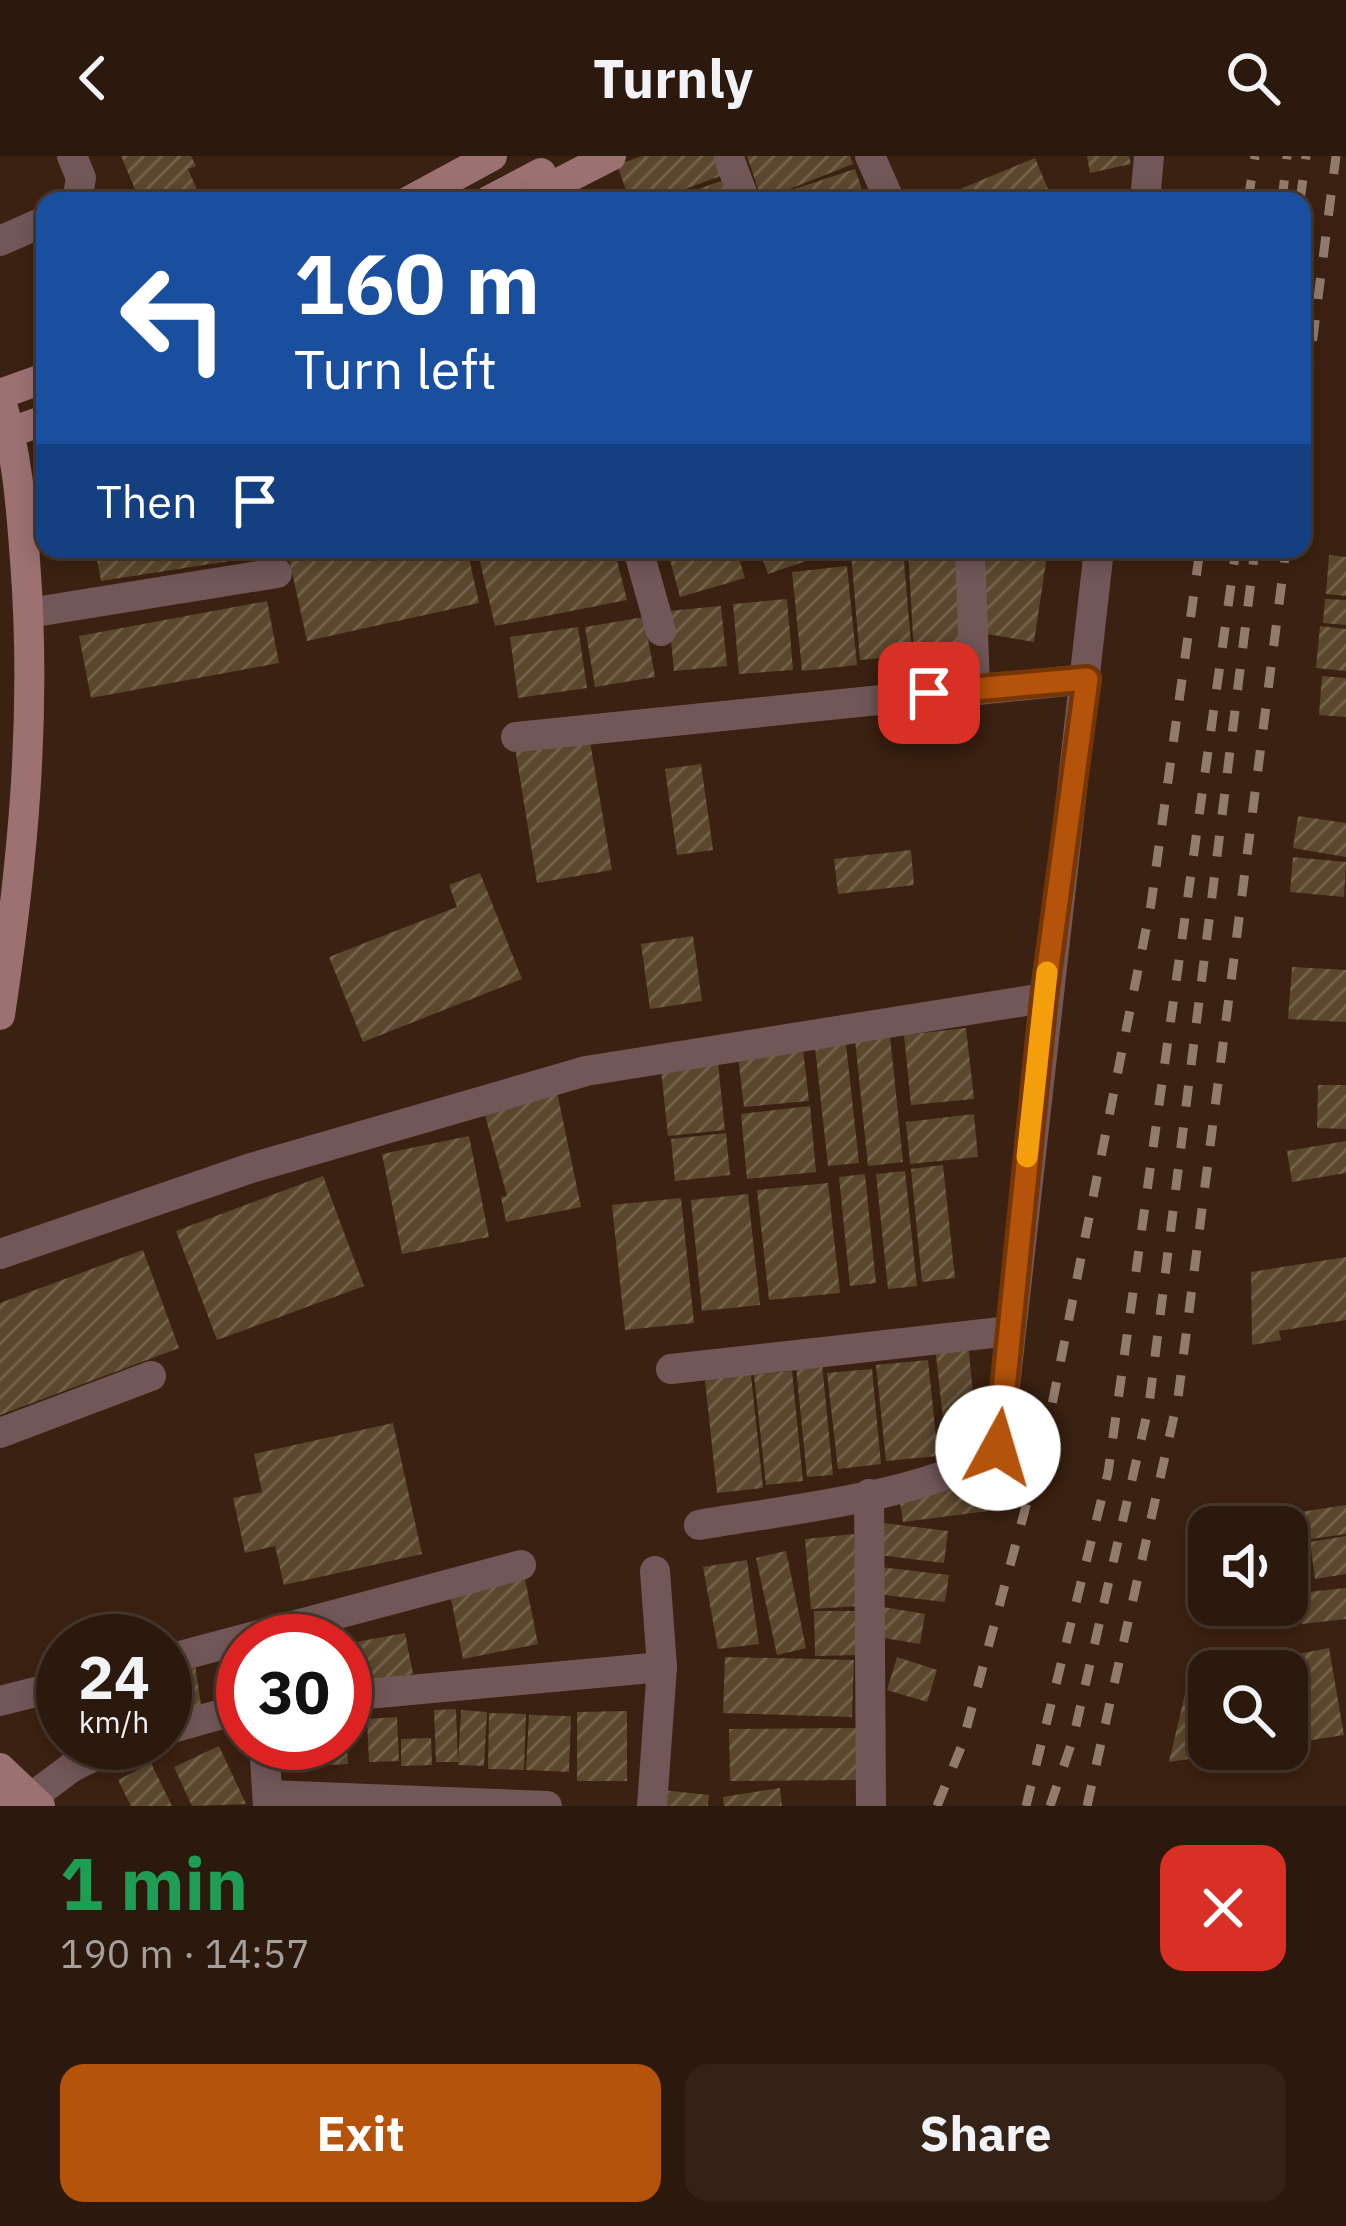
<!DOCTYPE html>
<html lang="en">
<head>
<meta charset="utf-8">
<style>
  body { margin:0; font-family:"IBM Plex Sans",sans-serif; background:#342216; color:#f1f3f6; height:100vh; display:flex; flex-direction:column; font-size:45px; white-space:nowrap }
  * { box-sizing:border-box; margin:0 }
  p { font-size:39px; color:#a6a09d }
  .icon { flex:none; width:66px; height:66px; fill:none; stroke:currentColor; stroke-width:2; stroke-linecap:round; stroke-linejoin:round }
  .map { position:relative; height:1650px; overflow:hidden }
  .side { display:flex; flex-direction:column; background:#2c190d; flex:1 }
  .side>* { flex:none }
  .hud { position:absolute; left:36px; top:36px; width:1275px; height:366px; border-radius:24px; box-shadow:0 6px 18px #0003,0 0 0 3px #48382e; background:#1a4fa0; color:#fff; overflow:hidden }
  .tools { position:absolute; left:1188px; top:1350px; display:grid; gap:24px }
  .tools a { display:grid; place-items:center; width:120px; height:120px; border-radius:24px; background:#2c190d; box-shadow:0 6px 18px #0003,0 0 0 3px #48382e; font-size:60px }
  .speed { position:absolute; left:36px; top:1458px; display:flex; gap:24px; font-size:60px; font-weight:700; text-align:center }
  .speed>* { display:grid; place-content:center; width:156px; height:156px; border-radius:50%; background:#2c190d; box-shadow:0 6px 18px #0003,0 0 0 3px #48382e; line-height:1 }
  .speed small { font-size:30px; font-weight:400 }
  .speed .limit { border:18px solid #d22; background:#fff; color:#111 }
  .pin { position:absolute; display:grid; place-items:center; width:102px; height:102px; color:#fff; margin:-51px; border-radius:24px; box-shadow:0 6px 18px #0006 }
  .me { position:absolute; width:132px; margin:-66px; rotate:6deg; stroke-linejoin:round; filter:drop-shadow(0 0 9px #0008) }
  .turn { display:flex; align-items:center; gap:42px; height:252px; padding:0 60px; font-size:54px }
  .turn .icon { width:156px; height:156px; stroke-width:2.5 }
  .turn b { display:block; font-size:84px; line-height:102px }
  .then { display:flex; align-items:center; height:114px; padding:0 60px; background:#0003; gap:24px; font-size:45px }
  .round { display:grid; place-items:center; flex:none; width:126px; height:126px; border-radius:24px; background:#342216 }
  .summary { display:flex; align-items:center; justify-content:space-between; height:204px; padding:0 60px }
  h1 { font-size:72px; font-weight:800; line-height:90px; color:#1e9e55 }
  .primary-button { display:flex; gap:24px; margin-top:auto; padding:24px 60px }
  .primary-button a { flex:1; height:138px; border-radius:24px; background:#b45309; color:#fff; font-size:48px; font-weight:800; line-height:138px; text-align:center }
  .primary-button a+a { background:#342216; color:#f1f3f6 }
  header { display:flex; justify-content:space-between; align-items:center; height:156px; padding:0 60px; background:#2c190d; font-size:54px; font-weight:800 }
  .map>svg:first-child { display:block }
  .building { fill:url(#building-hatch) }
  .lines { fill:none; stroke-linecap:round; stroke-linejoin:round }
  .street { stroke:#725758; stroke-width:30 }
  .secondary { stroke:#9b7172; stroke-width:30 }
  .rail { stroke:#917b6d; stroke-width:9; stroke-dasharray:21 21; stroke-linecap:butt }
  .route-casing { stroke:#753606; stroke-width:30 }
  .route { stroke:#b45309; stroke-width:21 }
  .slow { stroke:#f59e0b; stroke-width:21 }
</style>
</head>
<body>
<header><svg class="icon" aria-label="back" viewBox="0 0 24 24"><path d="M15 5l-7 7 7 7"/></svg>Turnly<svg class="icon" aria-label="search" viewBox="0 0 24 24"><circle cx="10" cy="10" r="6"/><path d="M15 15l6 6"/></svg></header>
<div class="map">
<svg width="1346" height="1650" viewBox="0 0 1346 1650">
  <defs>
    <pattern id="building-hatch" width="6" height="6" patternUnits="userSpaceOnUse" patternTransform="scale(3)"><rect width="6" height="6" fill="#5b472d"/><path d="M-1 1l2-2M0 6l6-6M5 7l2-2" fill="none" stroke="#73614b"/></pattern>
  </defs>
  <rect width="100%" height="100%" fill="#3b2111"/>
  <g class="building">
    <polygon points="121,0 191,0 196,10 188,13 202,45 140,45"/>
    <polygon points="642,0 723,0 729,17 652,45 630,45 617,9"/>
    <polygon points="747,0 850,0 853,8 767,42 855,13 866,45 762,45"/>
    <polygon points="1087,0 1129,0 1131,8 1090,17"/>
    <polygon points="1035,2 1053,45 931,45"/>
    <polygon points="724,24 732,45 667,45 667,44"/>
    <polygon points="95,393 228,393 230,405 101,425"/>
    <polygon points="287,393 467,393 479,447 307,485"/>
    <polygon points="477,393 614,393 627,444 495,470"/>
    <polygon points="667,393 736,393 745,422 680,441"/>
    <polygon points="759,393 837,393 838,394 768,418"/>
    <polygon points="903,393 912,499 860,504 851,397"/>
    <polygon points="908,393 960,393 966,495 914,499"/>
    <polygon points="988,393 1048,393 1034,486 975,476"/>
    <polygon points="1329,399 1346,401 1346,440 1326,438"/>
    <polygon points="847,410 857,509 802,515 792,416"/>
    <polygon points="787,443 793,514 739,518 733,448"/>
    <polygon points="1325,443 1346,444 1346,469 1323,467"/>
    <polygon points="267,445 279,507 91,542 79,480"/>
    <polygon points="721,450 727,510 674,515 668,455"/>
    <polygon points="644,461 655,521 595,531 585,471"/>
    <polygon points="1320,470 1346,473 1346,515 1316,512"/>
    <polygon points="578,471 587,532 518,542 510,481"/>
    <polygon points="1322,520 1346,522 1346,561 1319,559"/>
    <polygon points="589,580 612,714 537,727 515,592"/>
    <polygon points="701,608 713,694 677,699 665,613"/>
    <polygon points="1298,660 1346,667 1346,701 1293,692"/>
    <polygon points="911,694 914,729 838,738 834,703"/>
    <polygon points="1293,701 1346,706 1344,741 1290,736"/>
    <polygon points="480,717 522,823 363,886 329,801 457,751 449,729"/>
    <polygon points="693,780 702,845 650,853 641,788"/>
    <polygon points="1292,811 1346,814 1346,866 1288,863"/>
    <polygon points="889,870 903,1006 868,1010 854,874"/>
    <polygon points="966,872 974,943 911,949 904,879"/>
    <polygon points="846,888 859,1007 828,1010 815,891"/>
    <polygon points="803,893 809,945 744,951 738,900"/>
    <polygon points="718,907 725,974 668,980 661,914"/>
    <polygon points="1318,929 1346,929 1346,973 1317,972"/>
    <polygon points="557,936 581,1051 506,1066 501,1041 507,1040 483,952"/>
    <polygon points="810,950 816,1016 747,1023 741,958"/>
    <polygon points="974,958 978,1001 910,1008 906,966"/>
    <polygon points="726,977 730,1019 675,1025 671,983"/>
    <polygon points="469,980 489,1081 402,1098 382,998"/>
    <polygon points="1346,985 1346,1017 1292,1026 1287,995"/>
    <polygon points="943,1009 955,1122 922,1126 911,1013"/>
    <polygon points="905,1015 917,1130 888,1133 876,1018"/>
    <polygon points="865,1018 876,1127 850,1130 839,1021"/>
    <polygon points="323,1020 364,1130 217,1184 176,1075"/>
    <polygon points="828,1027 840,1137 769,1144 757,1034"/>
    <polygon points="748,1038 760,1149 702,1155 691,1044"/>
    <polygon points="681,1042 694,1167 625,1174 612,1049"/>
    <polygon points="143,1094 179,1192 0,1259 0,1147"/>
    <polygon points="1346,1101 1346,1164 1279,1175 1281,1184 1252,1189 1251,1116"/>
    <polygon points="968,1187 976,1269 944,1272 935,1190"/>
    <polygon points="928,1204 938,1300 886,1305 876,1209"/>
    <polygon points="822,1208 833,1319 807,1321 796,1211"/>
    <polygon points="750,1210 763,1332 717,1337 704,1215"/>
    <polygon points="872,1213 881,1308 838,1313 827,1217"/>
    <polygon points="792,1215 803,1325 766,1329 754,1219"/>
    <polygon points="393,1267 422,1398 284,1429 275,1390 245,1397 233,1342 262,1336 254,1298"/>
    <polygon points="984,1328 988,1355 903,1366 899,1340"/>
    <polygon points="1346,1349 1346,1378 1304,1384 1300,1356"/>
    <polygon points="883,1367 948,1375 944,1407 879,1399"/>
    <polygon points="854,1378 860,1450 811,1453 805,1383"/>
    <polygon points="1346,1380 1346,1418 1315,1423 1310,1386"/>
    <polygon points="786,1395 806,1492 777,1499 756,1402"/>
    <polygon points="747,1404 759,1488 718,1493 703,1411"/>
    <polygon points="880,1411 949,1419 945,1446 876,1438"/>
    <polygon points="524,1418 538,1488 463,1503 449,1433"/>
    <polygon points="1346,1432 1346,1463 1302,1468 1298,1437"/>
    <polygon points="883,1451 925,1458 920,1488 878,1481"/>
    <polygon points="814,1455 861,1455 861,1499 815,1500"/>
    <polygon points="405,1477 413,1518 349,1530 345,1488"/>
    <polygon points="1329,1492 1344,1579 1287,1588 1287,1515 1211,1515"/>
    <polygon points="725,1501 854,1504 852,1561 723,1557"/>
    <polygon points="897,1501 937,1514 927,1546 887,1534"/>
    <polygon points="195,1508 201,1549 165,1555 165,1513"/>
    <polygon points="1209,1513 1209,1593 1236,1596 1169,1606 1190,1516"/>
    <polygon points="456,1553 458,1606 436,1606 434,1554"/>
    <polygon points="461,1554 487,1556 484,1610 458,1609"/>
    <polygon points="627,1555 627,1625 577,1625 577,1556"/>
    <polygon points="489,1557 526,1558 524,1614 488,1613"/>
    <polygon points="529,1559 571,1560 569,1616 526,1614"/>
    <polygon points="397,1561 399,1605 369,1606 367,1563"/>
    <polygon points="857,1572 857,1624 730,1625 729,1573"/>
    <polygon points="431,1582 432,1609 401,1610 401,1583"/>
    <polygon points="278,1587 347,1587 348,1608 279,1612"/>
    <polygon points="219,1590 246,1648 192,1650 174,1611"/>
    <polygon points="151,1607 172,1650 131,1650 118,1624"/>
    <polygon points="780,1632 782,1650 724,1650 723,1641"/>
    <polygon points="662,1634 709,1639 708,1650 661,1650"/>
  </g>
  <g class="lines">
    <g class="street">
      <polyline points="72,0 81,22 77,45"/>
      <polyline points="870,0 890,45"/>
      <polyline points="729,2 745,45"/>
      <polyline points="1145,45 1149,0"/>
      <polyline points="0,85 45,65"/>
      <polyline points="638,393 661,475"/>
      <polyline points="970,393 975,532"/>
      <polyline points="29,457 277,417"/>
      <polyline points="516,581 1087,523"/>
      <polyline points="0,1098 251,1012 586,915 1044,842"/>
      <polyline points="671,1213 1010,1175"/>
      <polyline points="0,1277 151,1220"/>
      <polyline points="869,1338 871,1650"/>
      <path d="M699 1369C777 1355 939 1339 998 1292L1099 393"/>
      <polyline points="165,1504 521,1409"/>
      <polyline points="345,1540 662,1511"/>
      <polyline points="0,1545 63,1529"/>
      <polyline points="165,1574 243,1552"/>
      <polyline points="264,1587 268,1650"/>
      <polyline points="268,1639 547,1650"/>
      <polyline points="20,1650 72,1611 121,1587"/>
      <polyline points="652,1650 662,1511 655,1415"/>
    </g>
    <g class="secondary">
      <polyline points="409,45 492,0"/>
      <polyline points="488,45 541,17"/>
      <polyline points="523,45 611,0"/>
      <polyline points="0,238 45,222"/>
      <path d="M0 242C17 295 21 349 25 404 37 559 23 706 0 859"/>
      <polyline points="0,280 45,264"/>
      <polyline points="0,1612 40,1650"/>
      <polyline points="0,1647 3,1650"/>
    </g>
    <g class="rail">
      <polyline points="1248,45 1255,0"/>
      <polyline points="1282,45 1287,0"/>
      <polyline points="1300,45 1306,0"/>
      <polyline points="1302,268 1336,0"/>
      <polyline points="937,1650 962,1589 1049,1264 1151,748 1200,393"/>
      <polyline points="1026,1650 1108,1317 1236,393"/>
      <polyline points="1050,1650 1073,1583 1149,1249 1255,393"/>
      <polyline points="1087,1650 1178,1242 1286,393"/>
    </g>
  </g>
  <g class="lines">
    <defs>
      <polyline id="route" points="929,537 1087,523 1044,842 998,1292"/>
    </defs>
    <use href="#route" class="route-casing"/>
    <use href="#route" class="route"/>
    <polyline class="slow" points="1027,1001 1047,816"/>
  </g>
</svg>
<div class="tools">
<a><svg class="icon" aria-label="sound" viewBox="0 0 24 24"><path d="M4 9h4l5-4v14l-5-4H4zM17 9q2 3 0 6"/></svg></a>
<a><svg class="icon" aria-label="search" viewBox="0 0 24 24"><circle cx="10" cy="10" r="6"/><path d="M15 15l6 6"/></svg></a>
</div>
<div class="speed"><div>24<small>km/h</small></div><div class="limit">30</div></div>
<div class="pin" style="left:929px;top:537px;background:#d93025"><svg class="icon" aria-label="arrive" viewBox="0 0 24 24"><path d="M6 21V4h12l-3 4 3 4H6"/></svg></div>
<svg class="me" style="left:998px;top:1292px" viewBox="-20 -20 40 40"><circle r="19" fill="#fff"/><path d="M0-13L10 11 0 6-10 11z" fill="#b45309"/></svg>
<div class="hud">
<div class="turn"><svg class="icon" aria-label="left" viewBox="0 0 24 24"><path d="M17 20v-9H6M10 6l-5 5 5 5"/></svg><div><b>160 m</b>Turn left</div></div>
<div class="then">Then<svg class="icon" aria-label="arrive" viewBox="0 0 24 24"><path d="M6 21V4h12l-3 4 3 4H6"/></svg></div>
</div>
</div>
<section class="side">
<div class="summary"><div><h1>1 min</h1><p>190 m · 14:57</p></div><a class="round" style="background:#d93025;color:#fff"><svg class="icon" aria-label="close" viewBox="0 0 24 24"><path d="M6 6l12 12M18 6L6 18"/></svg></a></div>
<div class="primary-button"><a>Exit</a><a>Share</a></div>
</section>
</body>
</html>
